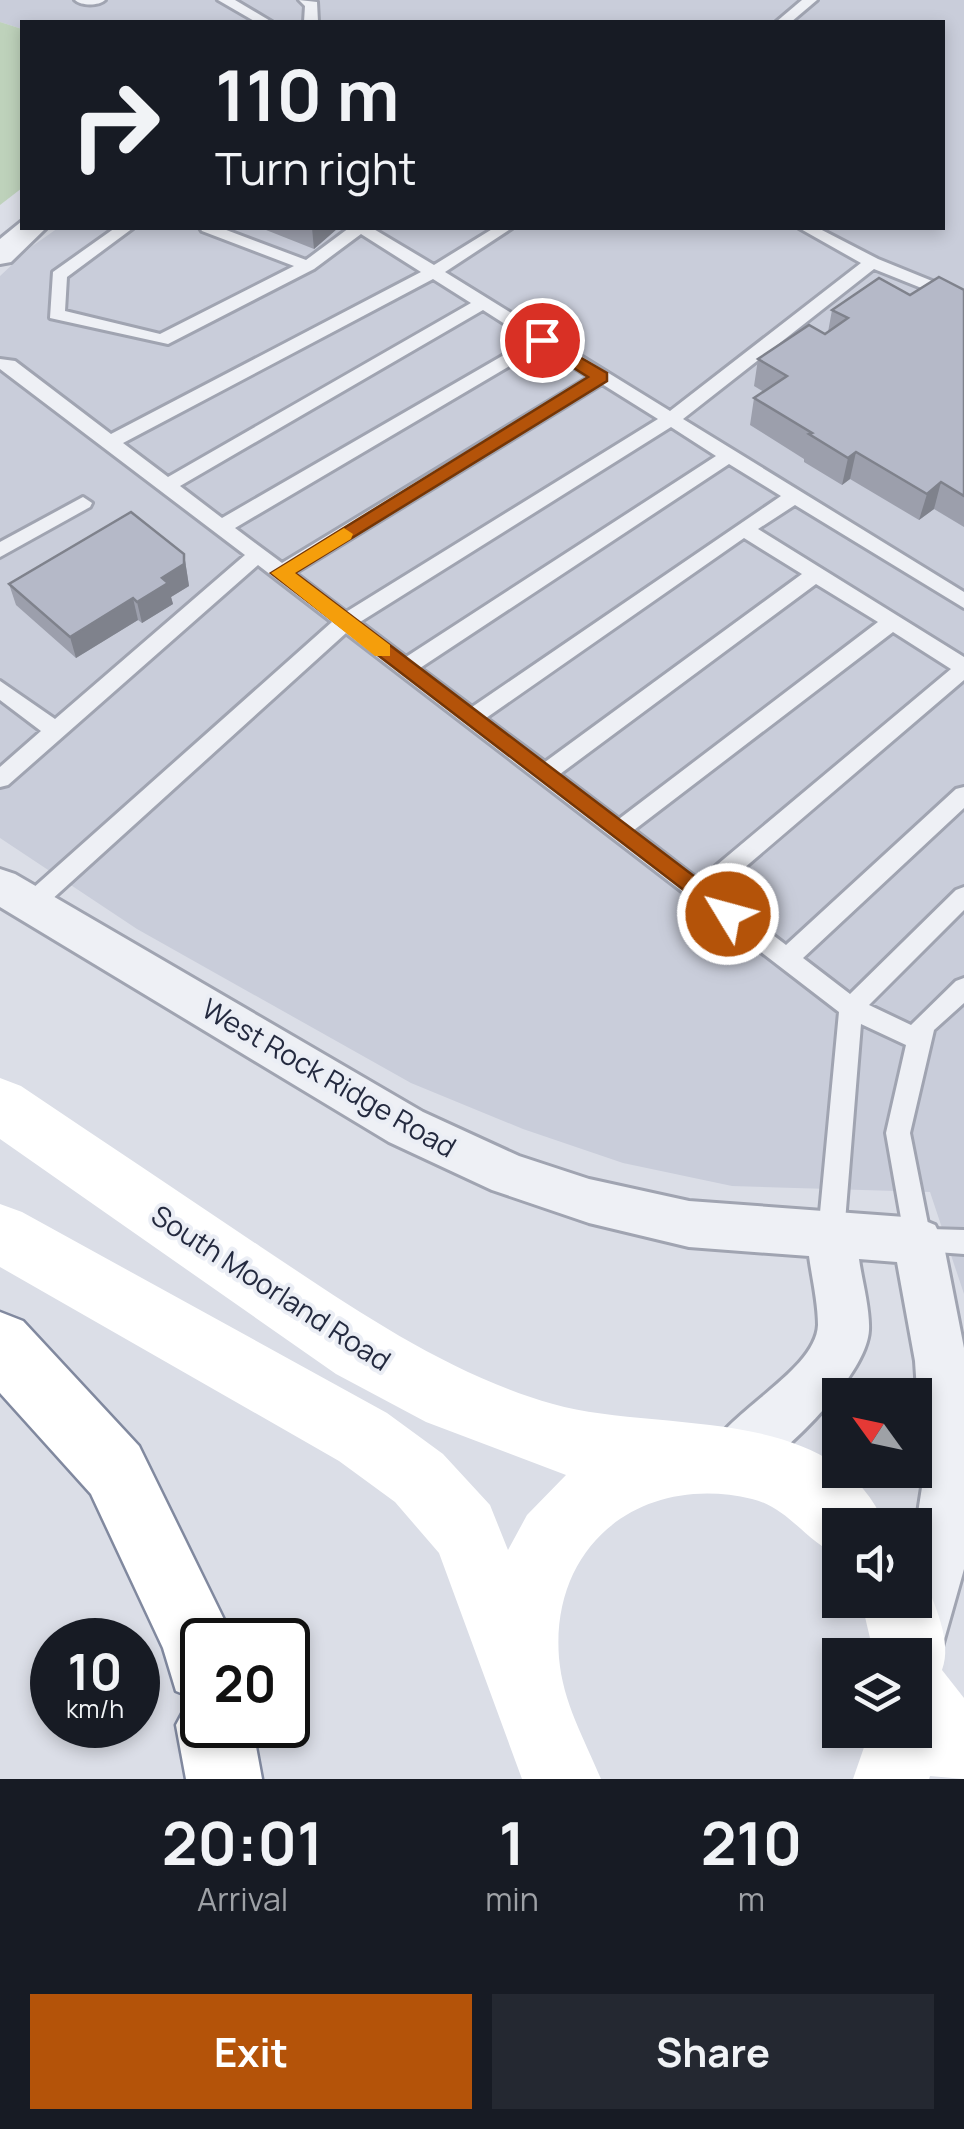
<!DOCTYPE html>
<html lang="en">
<head>
<meta charset="utf-8">
<style>
  body { margin:0; font-family:Manrope,sans-serif; background:#242831; color:#f1f3f6; height:100vh; display:flex; flex-direction:column; font-size:38px; white-space:nowrap }
  * { box-sizing:border-box; margin:0 }
  p { font-size:32px; color:#9ea1a6 }
  .icon { flex:none; width:55px; height:55px; fill:none; stroke:currentColor; stroke-width:2; stroke-linecap:round; stroke-linejoin:round }
  .map { position:relative; height:1779px; overflow:hidden }
  .side { display:flex; flex-direction:column; background:#171b24; flex:1 }
  .side>* { flex:none }
  .banner { position:absolute; left:20px; top:20px; width:925px; height:210px; border-radius:0px; box-shadow:0 5px 15px #0003; background:#171b24; color:#f1f3f6; overflow:hidden }
  .needle { width:65px; rotate:303deg }
  .controls { position:absolute; left:822px; top:1378px; display:grid; gap:20px }
  .controls a { display:grid; place-items:center; width:110px; height:110px; border-radius:0px; background:#171b24; box-shadow:0 5px 15px #0003; font-size:50px }
  .speed { position:absolute; left:30px; top:1618px; display:flex; gap:20px; font-size:50px; font-weight:700; text-align:center }
  .speed>* { display:grid; place-content:center; width:130px; height:130px; border-radius:50%; background:#171b24; box-shadow:0 5px 15px #0003; line-height:1 }
  .speed small { font-size:25px; font-weight:400 }
  .speed .limit { border:5px solid #111; border-radius:15px; background:#fff; color:#111 }
  .pin { position:absolute; display:grid; place-items:center; width:85px; height:85px; color:#fff; margin:-42px; border:5px solid #fff; border-radius:50%; box-shadow:0 2px 10px #0007 }
  .me { position:absolute; width:110px; margin:-55px; rotate:307deg; stroke-linejoin:round; filter:drop-shadow(0 0 8px #0008) }
  .turn { display:flex; align-items:center; gap:35px; height:210px; padding:0 30px; font-size:45px }
  .turn .icon { width:130px; height:130px; stroke-width:2.5 }
  .turn b { display:block; font-size:70px; line-height:85px }
  .eta { display:flex; justify-content:space-evenly; align-items:center; height:170px; text-align:center }
  .eta b { font-size:60px; font-weight:700; line-height:70px }
  .action { display:flex; gap:20px; margin-top:auto; padding:20px 30px }
  .action a { flex:1; height:115px; border-radius:0px; background:#b45309; color:#fff; font-size:40px; font-weight:700; line-height:115px; text-align:center }
  .action a+a { background:#242831; color:#f1f3f6 }
  .map>svg:first-child { display:block }
  .built { fill:#c9cdda }
  .green { fill:#bed2bb }
  .lines { fill:none; stroke-linecap:round; stroke-linejoin:round }
  .lane-casing { stroke:#a0a4b1; stroke-width:6 }
  .street-casing { stroke:#a0a4b1; stroke-width:6 }
  .highway-casing { stroke:#81899f; stroke-width:5 }
  .lane { fill:#eef0f5; fill-rule:evenodd }
  .street { fill:#eef0f5; fill-rule:evenodd }
  .secondary { fill:#fff; fill-rule:evenodd }
  .highway { fill:#fff; fill-rule:evenodd }
  .wall { fill:#9c9fac }
  .shaded-wall { fill:#7f828c }
  .building { fill:#b5b9c8; stroke:#7f828c; stroke-width:2.5 }
  .route { fill:#b45309; stroke:#753606; stroke-width:2.5 }
  .slow { fill:#f59e0b }
  .labels { text-anchor:middle; stroke-width:8; stroke-linejoin:round; paint-order:stroke }
  .street-label { font-size:28px; fill:#242a3f; stroke:#ebeef5 }
</style>
</head>
<body>
<div class="map">
<svg width="964" height="1779" viewBox="0 0 964 1779">
  <rect width="100%" height="100%" fill="#dbdee7"/>
  <polygon class="built" points="0,0 964,0 964,1294 930,1192 732,1186 623,1163 523,1129 411,1083 137,929 0,838 0,276 31,247 58,228 942,228 942,22 22,22 22,29 0,22"/>
  <polygon class="green" points="0,22 22,29 22,188 0,205"/>
  <g class="lines">
    <defs>
      <g id="lane">
        <path d="M75 0H105C99 6 81 6 75 0Z"/>
        <polygon points="218,0 235,0 272,22 256,22"/>
        <polygon points="299,0 317,2 318,22 304,22 305,6"/>
        <polygon points="802,0 817,0 791,22 776,22"/>
        <path d="M115 228H133L67 277 65 311 160 334 294 266 202 231 200 228H221L306 260 349 228H372L434 265 494 228H512L445 272 670 411 861 263 799 228H818L878 259 964 294V305L874 269 683 419 964 592V608L795 505 758 529 964 657V680L716 892 786 945 956 789 964 787V808L803 958 850 994 956 890 964 887V910L869 1005 911 1025 956 981 964 978V1003L934 1030 910 1133 929 1229 964 1230V1254L909 1250 905 1241 886 1133 906 1045 861 1024 844 1234 840 1243 831 1246 822 1243 818 1234 839 1012 346 633 39 911H23L20 904 23 897 332 622 258 565 8 785 0 787V767L41 731 0 700V681L55 719 245 555 0 369V359L15 361 111 434 421 272 361 234 314 269 168 344 50 318 53 272ZM433 279 471 303 168 477 123 443ZM483 310 530 340 222 518 180 486ZM542 347 589 377 282 563 235 528ZM602 384 658 419 346 612 295 573ZM671 427 716 456 406 657 360 622ZM729 464 781 496 472 707 420 668ZM744 538 802 574 545 762 486 718ZM816 584 878 622 619 819 560 774ZM893 632 951 669 699 880 634 830Z"/>
        <polygon points="83,497 92,503 90,507 0,557 0,542"/>
      </g>
      <g id="street">
        <polygon points="22,221 22,228 46,228 11,262 0,264 0,239"/>
        <path d="M0 869 15 874 423 1112 519 1156 589 1179 689 1201 918 1218 935 1225 943 1241 964 1348V1569L934 1675 915 1683V1655H886L902 1600H915V1532L923 1481 915 1361 897 1262 859 1259C862 1281 870 1308 869 1330 867 1377 774 1467 732 1485L713 1477 705 1458C724 1412 816 1372 818 1325 818 1303 812 1278 809 1256L689 1247 589 1223 492 1190 389 1142 0 907Z"/>
      </g>
      <polygon id="highway" points="0,1312 23,1321 139,1446 234,1640 202,1640 202,1725 252,1725 262,1779 186,1779 176,1725 191,1697 176,1691 163,1648 91,1494 0,1393"/>
    </defs>
    <use href="#lane" class="lane-casing"/>
    <use href="#street" class="street-casing"/>
    <use href="#highway" class="highway-casing"/>
    <use href="#lane" class="lane"/>
    <use href="#street" class="street"/>
    <g class="secondary">
      <path d="M0 1078 21 1086C101 1140 181 1193 261 1247 353 1308 445 1373 553 1404 657 1434 834 1401 885 1525H840V1556C807 1543 788 1507 752 1499 643 1473 550 1543 559 1658 563 1703 584 1738 601 1779H522L439 1553 395 1502 339 1461 0 1267V1204L22 1212 387 1413 443 1454 490 1505 508 1550 527 1515 566 1475 426 1422 336 1374 0 1139Z"/>
      <path d="M915 1571 922 1575C934 1602 953 1642 942 1670L964 1698V1779L930 1776 929 1779H853L870 1730H915V1655H874L861 1600H915Z"/>
    </g>
    <use href="#highway" class="highway"/>
  </g>
  <g class="wall">
    <polygon points="261,228 338,228 314,249"/>
    <polygon points="964,290 964,527 934,509 919,520 850,479 842,485 804,462 804,459 750,425 754,398 764,392 754,386 758,359 825,334 828,332 832,310 910,295"/>
    <polygon points="184,554 189,586 171,597 173,604 142,623 138,620 76,658 16,605 9,584"/>
  </g>
  <g class="shaded-wall">
    <polygon points="312,228 338,228 314,249"/>
    <polygon points="856,452 850,479 842,485 848,458"/>
    <polygon points="941,482 934,509 919,520 927,494"/>
    <polygon points="184,554 189,586 171,597 173,604 142,623 137,602 162,578"/>
    <polygon points="133,598 138,620 76,658 70,637"/>
  </g>
  <g class="building">
    <polygon points="939,277 964,290 964,496 941,482 927,494 856,452 848,458 809,434 812,433 754,398 787,376 758,359 809,325 825,334 848,318 832,310 879,278 910,295"/>
    <polygon points="131,512 184,554 184,564 162,578 168,583 137,602 133,598 70,637 9,584"/>
  </g>
  <polygon class="route" points="542,335 607,373 607,381 295,573 736,908 739,914 736,921 728,924 271,573 588,377 536,344 533,340"/>
  <polygon class="slow" points="344,528 353,534 351,539 295,573 390,645 390,656 375,656 271,573"/>
  <g class="labels">
    <g class="street-label">
      <text transform="translate(329 1078) rotate(30)" y="10">West Rock Ridge Road</text>
      <text transform="translate(271 1288) rotate(33)" y="10">South Moorland Road</text>
    </g>
  </g>
</svg>
<div class="controls">
<a><svg class="needle" viewBox="-14 -14 28 28"><path d="M0-13l5 13h-10z" fill="#e53935"/><path d="M0 13l5-13h-10z" fill="#9ea1a6"/></svg></a>
<a><svg class="icon" aria-label="sound" viewBox="0 0 24 24"><path d="M4 9h4l5-4v14l-5-4H4zM17 9q2 3 0 6"/></svg></a>
<a><svg class="icon" aria-label="layers" viewBox="0 0 24 24"><path d="M12 4l9 5-9 5-9-5zM3 14l9 5 9-5"/></svg></a>
</div>
<div class="speed"><div>10<small>km/h</small></div><div class="limit">20</div></div>
<div class="pin" style="left:542px;top:340px;background:#d93025"><svg class="icon" aria-label="arrive" viewBox="0 0 24 24"><path d="M6 21V4h12l-3 4 3 4H6"/></svg></div>
<svg class="me" style="left:728px;top:914px" viewBox="-20 -20 40 40"><circle r="17" fill="#b45309" stroke="#fff" stroke-width="3"/><path d="M0-11L8 9 0 5-8 9z" fill="#fff"/></svg>
<div class="banner">
<div class="turn"><svg class="icon" aria-label="right" viewBox="0 0 24 24"><path d="M7 20v-9h11M14 6l5 5-5 5"/></svg><div><b>110 m</b>Turn right</div></div>
</div>
</div>
<section class="side">
<div class="eta">
<div><b>20:01</b><p>Arrival</p></div>
<div><b>1</b><p>min</p></div>
<div><b>210</b><p>m</p></div>
</div>
<div class="action"><a>Exit</a><a>Share</a></div>
</section>
</body>
</html>
